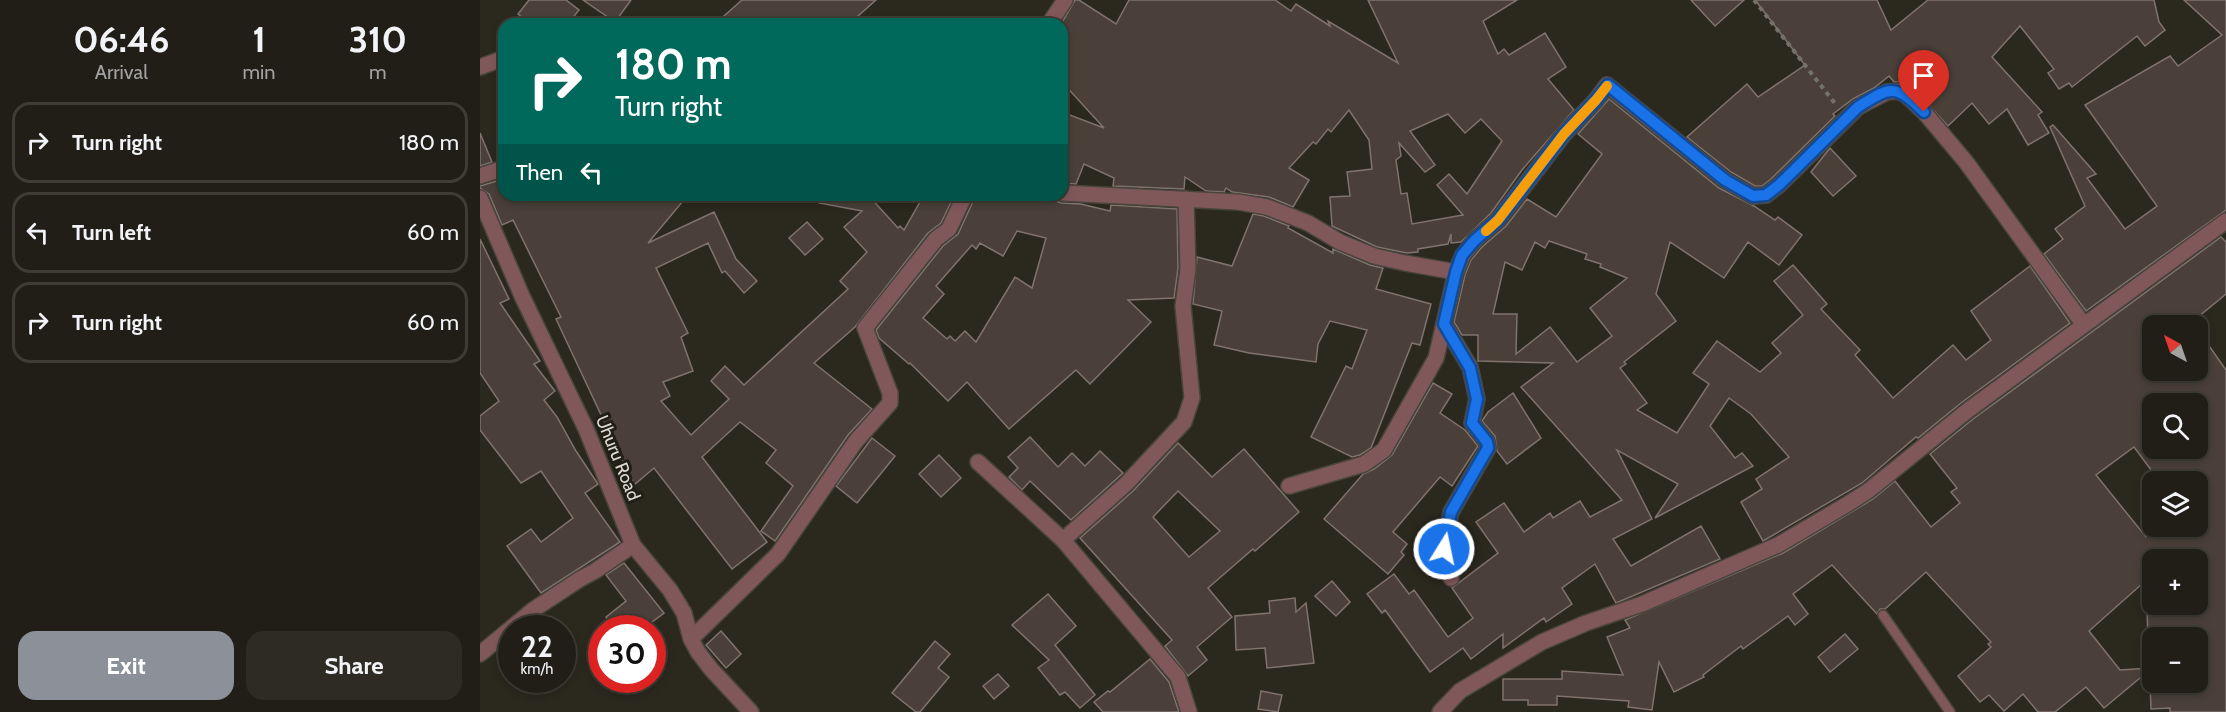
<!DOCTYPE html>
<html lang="en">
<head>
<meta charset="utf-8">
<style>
  body { margin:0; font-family:Cabin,sans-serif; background:#2d2b23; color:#f1f3f6; height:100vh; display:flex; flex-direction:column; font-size:22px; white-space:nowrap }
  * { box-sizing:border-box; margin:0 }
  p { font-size:20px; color:#a2a2a1 }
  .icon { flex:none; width:33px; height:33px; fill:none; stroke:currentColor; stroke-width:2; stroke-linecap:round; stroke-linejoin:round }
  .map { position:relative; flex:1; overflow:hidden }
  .details { display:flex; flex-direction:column; background:#201e16; width:480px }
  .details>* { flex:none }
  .top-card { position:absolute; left:18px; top:18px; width:570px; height:183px; border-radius:18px; box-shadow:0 3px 9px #0003,0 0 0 2px #3d3c35; background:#00695c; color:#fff; overflow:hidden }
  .needle { width:39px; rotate:320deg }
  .fabs { position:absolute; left:1662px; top:315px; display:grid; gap:12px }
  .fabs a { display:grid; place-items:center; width:66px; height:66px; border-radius:12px; background:#201e16; box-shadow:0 3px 9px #0003,0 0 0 2px #3d3c35; font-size:30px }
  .speed { position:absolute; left:18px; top:615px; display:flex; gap:12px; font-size:30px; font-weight:700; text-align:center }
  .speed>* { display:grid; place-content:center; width:78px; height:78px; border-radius:50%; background:#201e16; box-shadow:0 3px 9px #0003,0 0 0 2px #3d3c35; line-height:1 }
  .speed small { font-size:15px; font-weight:400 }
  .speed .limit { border:9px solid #d22; background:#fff; color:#111 }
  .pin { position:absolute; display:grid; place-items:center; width:51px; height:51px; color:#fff; margin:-62px -26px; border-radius:50% 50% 50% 0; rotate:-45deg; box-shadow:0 0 6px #0007 }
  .pin .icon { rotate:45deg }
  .me { position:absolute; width:66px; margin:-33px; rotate:10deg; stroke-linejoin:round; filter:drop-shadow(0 0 4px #0008) }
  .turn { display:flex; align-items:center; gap:21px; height:126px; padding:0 18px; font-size:27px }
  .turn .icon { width:78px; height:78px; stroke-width:2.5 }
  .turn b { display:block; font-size:42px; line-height:51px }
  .then { display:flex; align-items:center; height:57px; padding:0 18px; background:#0003; gap:12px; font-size:22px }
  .eta { display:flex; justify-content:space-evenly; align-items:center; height:102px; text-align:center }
  .eta b { font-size:36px; font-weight:700; line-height:42px }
  .cta { display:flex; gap:12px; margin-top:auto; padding:12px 18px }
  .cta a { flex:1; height:69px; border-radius:18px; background:#8c9099; color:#fff; font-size:24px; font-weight:700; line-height:69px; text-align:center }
  .cta a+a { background:#2d2b23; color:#f1f3f6 }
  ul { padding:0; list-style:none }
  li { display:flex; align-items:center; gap:18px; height:81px; margin:0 12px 9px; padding:0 6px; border:3px solid #3d3c35; border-radius:18px }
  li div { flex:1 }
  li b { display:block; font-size:22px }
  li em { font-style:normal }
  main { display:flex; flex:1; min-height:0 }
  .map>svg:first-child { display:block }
  .building { fill:#4a3f39; stroke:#80736d; stroke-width:1.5; fill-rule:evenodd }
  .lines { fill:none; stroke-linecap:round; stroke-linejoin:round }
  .service-casing { stroke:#48453b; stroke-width:12 }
  .minor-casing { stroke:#48453b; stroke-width:18 }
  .path { stroke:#757269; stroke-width:4; stroke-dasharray:4.5 4.5; stroke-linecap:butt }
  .service { stroke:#80585a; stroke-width:9 }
  .minor { stroke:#80585a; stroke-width:15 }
  .route-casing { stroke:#114b97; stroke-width:15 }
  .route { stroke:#1a73e8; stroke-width:10 }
  .slow { stroke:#f59e0b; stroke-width:10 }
  .labels { text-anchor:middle; stroke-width:6; stroke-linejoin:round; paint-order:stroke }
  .street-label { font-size:18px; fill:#dedcd5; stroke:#221f15 }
</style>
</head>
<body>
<main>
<section class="details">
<div class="eta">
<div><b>06:46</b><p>Arrival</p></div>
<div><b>1</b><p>min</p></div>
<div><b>310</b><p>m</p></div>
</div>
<ul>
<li><svg class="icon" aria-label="right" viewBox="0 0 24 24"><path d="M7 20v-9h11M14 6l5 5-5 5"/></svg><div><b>Turn right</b></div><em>180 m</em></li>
<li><svg class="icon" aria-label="left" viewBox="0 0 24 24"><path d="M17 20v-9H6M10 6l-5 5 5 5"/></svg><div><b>Turn left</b></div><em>60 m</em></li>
<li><svg class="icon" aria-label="right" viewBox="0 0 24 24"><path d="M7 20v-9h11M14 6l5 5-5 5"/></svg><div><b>Turn right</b></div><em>60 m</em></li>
</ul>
<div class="cta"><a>Exit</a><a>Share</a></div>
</section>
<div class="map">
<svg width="1746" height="712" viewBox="0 0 1746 712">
  <rect width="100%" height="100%" fill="#2b281e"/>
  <g class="building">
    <polygon points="49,0 86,0 99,10 88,24 51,24 38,14"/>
    <polygon points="103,0 151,0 135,22"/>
    <polygon points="262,0 396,0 369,24 235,24"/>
    <path d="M595 0H599L636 24 649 0H795L811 11 816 4 850 26 848 21 918 63 888 0H1037L1003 21 1018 54 1024 49 1029 55 1065 33 1086 67 1068 79 1094 110 1042 170 1011 213 981 242 971 243V234L968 244 938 249V252L927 253 897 247 852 226 850 197 870 196 867 172 892 169 889 140 869 110 851 132 848 129 836 144 833 142 809 168 829 180 813 207 789 197 752 192 746 188 744 192 726 191 705 177 704 189 633 186 634 178 604 164 596 184 582 183V112L624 128 582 82 581 24ZM968 114 985 133 1001 119 1022 141 987 194 969 174 957 185 983 215 932 224 927 193 921 194 916 160 921 156 919 143 945 172 955 165 930 131Z"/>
    <polygon points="1211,0 1264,0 1235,26"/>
    <polygon points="1275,0 1397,0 1411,30 1448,0 1674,0 1679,22 1685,30 1665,46 1657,36 1592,87 1589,83 1579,89 1568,73 1574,69 1540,26 1512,57 1562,112 1558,115 1569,133 1548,145 1527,109 1509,124 1492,103 1468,126 1433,88 1422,82 1414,82 1409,76 1394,88 1373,99 1353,114 1355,116 1291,179 1282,186 1275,186 1251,172 1207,137 1267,84 1278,97 1325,65"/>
    <polygon points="1704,0 1746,0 1746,210 1606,311 1564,254 1583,239 1575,229 1605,206 1570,127 1573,125 1616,174 1607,178 1645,229 1677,206 1605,105 1690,56 1698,66 1742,35"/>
    <path d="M1129 99 1239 188 1274 206 1295 220 1298 217 1322 235 1299 265 1268 242 1244 278 1190 242 1176 294 1196 321 1144 362 1146 364 1140 368 1167 403 1157 410 1197 433 1229 384 1213 373 1237 341 1280 372 1301 353 1292 343 1323 315 1294 281 1313 265 1347 304 1341 309 1380 350 1375 355 1413 398 1473 345 1486 360 1511 340 1491 311 1550 266 1590 323 1481 403 1438 438 1436 437 1382 483 1283 541 1261 502 1282 489 1276 479 1309 457 1271 414 1249 398 1230 426 1255 458 1262 453 1273 466 1175 518 1198 484 1137 450 1172 519 1133 539 1151 566 1221 526 1240 559 1136 603 1115 564 1082 588 1092 604 1066 622 1064 618 1023 648V634L991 659 983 648 950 672 905 610 902 613 887 594 914 574 929 594 934 590 968 637 993 618 972 588 1018 553 996 522 1024 503 1044 532 1070 513 1073 518 1100 501 1110 517 1142 500 1041 387 1073 363 998 361V335H982L974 322 985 275 991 260 1002 247 1026 226 1047 199 1076 217 1122 154 1098 134ZM1069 241 1107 254 1105 259 1121 264 1120 267 1147 278 1110 308 1132 336 1097 362 1070 327 1036 354 1037 314H1013L1025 262 1042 270 1055 242 1065 248Z"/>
    <polygon points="0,133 12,162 0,166"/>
    <polygon points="1350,148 1376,176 1353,196 1331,172"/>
    <polygon points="20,180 24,195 208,195 168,243 234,212 256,259 277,281 264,293 245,271 242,273 228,243 176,268 208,333 201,337 213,371 183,382 190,396 181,401 211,435 249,399 231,381 245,366 264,385 368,289 360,281 387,252 364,227 382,211 339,203 340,195 388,195 418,228 420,226 424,230 444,195 474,196 461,223 448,233 375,327 334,363 392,409 368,435 295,541 281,531 313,486 286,463 296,450 260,422 222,457 287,542 252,569 174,468 154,485 76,319 81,317 33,220 22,225 9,194 0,188 0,186"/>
    <path d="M496 195H573L576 201 581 203 601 204 630 211 631 205 697 209 698 268 694 298 648 300 671 322 610 384 596 370 529 429 487 382 468 401 430 363 429 364 399 338 396 330 463 246 478 234ZM537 231 566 238 552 288 535 277 496 342 485 331 475 341 470 336 467 339 443 318 464 294 456 286 492 245 496 249 500 243 523 256Z"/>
    <polygon points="773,214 784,216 809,226 808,228 853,253 853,249 890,265 903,268 896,289 951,304 940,345 932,343 891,448 880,455 872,457 831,437 866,366 872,369 887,330 850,321 838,344 836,362 769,353 734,345 742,311 713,304 717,257 752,266"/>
    <polygon points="327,222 343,239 325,255 309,238"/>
    <path d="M1741 237 1746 242V294L1707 326H1672V370H1718V330L1746 370V712H1690V708L1671 709 1670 682H1718V638H1668L1667 611 1718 609V560H1672V575L1609 631 1640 670 1672 668 1624 708 1606 687 1575 712H1558L1543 694 1524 711 1509 695 1500 702 1478 676 1511 647 1508 644 1511 642 1446 572 1405 609H1400L1397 614 1352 565 1313 594 1328 614 1315 625 1308 616 1263 649 1261 646 1223 675 1224 677 1194 692 1179 662 1172 710 1148 707 1149 701 1077 696V705H1048V700H1023V679H1082V671L1143 675 1127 637 1150 628 1145 620 1303 553 1393 499 1415 481 1451 527 1480 503 1471 492 1477 488 1450 454 1493 419ZM1672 404H1718V448H1672ZM1654 447 1680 482H1718V526H1677L1666 537 1616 475Z"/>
    <polygon points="0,239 29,299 20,303 60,361 54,364 75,391 64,400 77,417 96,451 118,484 105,493 140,542 61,593 27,546 51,529 61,542 93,518 61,471 41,483 0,430 0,416 19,401 0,373"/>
    <polygon points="953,383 972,394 960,413 985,430 998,446 972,486 960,477 913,532 927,544 921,552 924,555 908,574 844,519 883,474 894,469 912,455"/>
    <polygon points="1033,393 1061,438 1027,464 1017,451 1015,436 1002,421 1008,412"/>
    <polygon points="550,437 578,467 592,453 605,466 620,451 643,473 591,520 550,481 542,490 529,477 538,468 528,457"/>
    <polygon points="392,438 415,456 377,503 356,486"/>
    <path d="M698 443 732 477 764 449 819 512 775 551 773 549 728 588 752 617 717 647 727 660 708 676 685 646 692 640 600 538 653 491ZM698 491 740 531 709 557 673 517Z"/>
    <polygon points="459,455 481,478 461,497 439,474"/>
    <polygon points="144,563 184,613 164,628 136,628 126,617 146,601 126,575"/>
    <polygon points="852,581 870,602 856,616 835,596"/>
    <polygon points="568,594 596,626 575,645 615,695 600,708 585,692 580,695 558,668 569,660 532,625"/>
    <polygon points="815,598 816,612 826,603 834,663 787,668 785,648 756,650 755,616 790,613 789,601"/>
    <polygon points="241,631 261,654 246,668 226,645"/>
    <polygon points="1365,634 1378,649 1350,672 1338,657"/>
    <polygon points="455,641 470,654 458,668 469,677 440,712 436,712 412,693"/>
    <polygon points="670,659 689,682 699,712 623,712 614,702 628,691 630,692"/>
    <polygon points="518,674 529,686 514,699 503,686"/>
    <polygon points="781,691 802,695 798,712 778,709"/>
  </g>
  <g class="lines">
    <defs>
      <polyline id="service" points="1403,615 1470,712"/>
      <g id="minor">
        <polyline points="569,24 585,0"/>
        <polyline points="0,67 24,58"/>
        <polyline points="0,176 24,168"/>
        <polyline points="582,193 758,202 787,207 828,223 860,242 894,256 925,263 976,272"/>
        <polyline points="0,198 42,296 106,429 153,545 190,590 204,613 211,639 218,652 231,669 271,712"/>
        <polyline points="964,324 990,367 997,399 992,423 1007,442 1008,448 971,512 964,549 971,578"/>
        <polyline points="498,462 583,540 698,677 709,712"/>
        <polyline points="809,486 884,464 904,450 956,358 976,272 983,255 995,240 1018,220 1084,134 1116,100 1127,85 1245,180 1273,196 1286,195 1299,185 1378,107 1407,92 1418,91 1426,95 1444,112 1486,162 1604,325"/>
        <polyline points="583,540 646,484 704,422 712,398 703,306 708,269 706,199"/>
        <polyline points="211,639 298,554 376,441 410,403 410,393 385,328 456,239 469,229 485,195"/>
        <polyline points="0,654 53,610 100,579 115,571 153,545"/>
        <polyline points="960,712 980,691 1062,642 1106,623 1162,604 1298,545 1366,505 1388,491 1487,411 1746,221"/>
      </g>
    </defs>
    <use href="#service" class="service-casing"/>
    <use href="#minor" class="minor-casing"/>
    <polyline class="path" points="1274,0 1357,106"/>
    <use href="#service" class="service"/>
    <use href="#minor" class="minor"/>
  </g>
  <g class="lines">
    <defs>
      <path id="route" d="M964 549 971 512 1008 448 1007 442 992 423 997 399 990 368 964 324 976 272 982 255 995 240 1018 220 1084 134 1116 100 1128 85 1245 180 1273 196 1286 195 1299 185 1378 107C1411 86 1416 84 1444 112"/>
    </defs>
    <use href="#route" class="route-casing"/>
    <use href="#route" class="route"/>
    <polyline class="slow" points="1006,231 1018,220 1084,134 1116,100 1127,86"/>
  </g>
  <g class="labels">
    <g class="street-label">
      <text transform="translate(138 458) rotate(68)" y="6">Uhuru Road</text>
    </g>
  </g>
</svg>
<div class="fabs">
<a><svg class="needle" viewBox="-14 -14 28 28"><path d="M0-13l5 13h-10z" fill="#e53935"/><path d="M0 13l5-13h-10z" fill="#a2a2a1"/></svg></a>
<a><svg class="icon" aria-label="search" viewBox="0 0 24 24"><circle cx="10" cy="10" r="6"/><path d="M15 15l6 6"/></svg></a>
<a><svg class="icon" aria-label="layers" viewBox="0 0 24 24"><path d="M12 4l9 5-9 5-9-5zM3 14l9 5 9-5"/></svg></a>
<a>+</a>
<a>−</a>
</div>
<div class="speed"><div>22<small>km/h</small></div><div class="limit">30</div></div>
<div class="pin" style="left:1444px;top:112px;background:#d93025"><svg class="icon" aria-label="arrive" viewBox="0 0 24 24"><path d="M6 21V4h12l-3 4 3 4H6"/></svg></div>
<svg class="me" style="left:964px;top:549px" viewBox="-20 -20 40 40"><circle r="17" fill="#1a73e8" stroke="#fff" stroke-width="3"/><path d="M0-11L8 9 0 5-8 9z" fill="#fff"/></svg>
<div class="top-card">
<div class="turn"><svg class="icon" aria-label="right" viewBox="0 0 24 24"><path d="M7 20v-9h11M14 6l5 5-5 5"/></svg><div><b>180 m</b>Turn right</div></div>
<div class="then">Then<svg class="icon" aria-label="left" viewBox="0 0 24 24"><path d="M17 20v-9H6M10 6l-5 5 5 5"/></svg></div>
</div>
</div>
</main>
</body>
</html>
